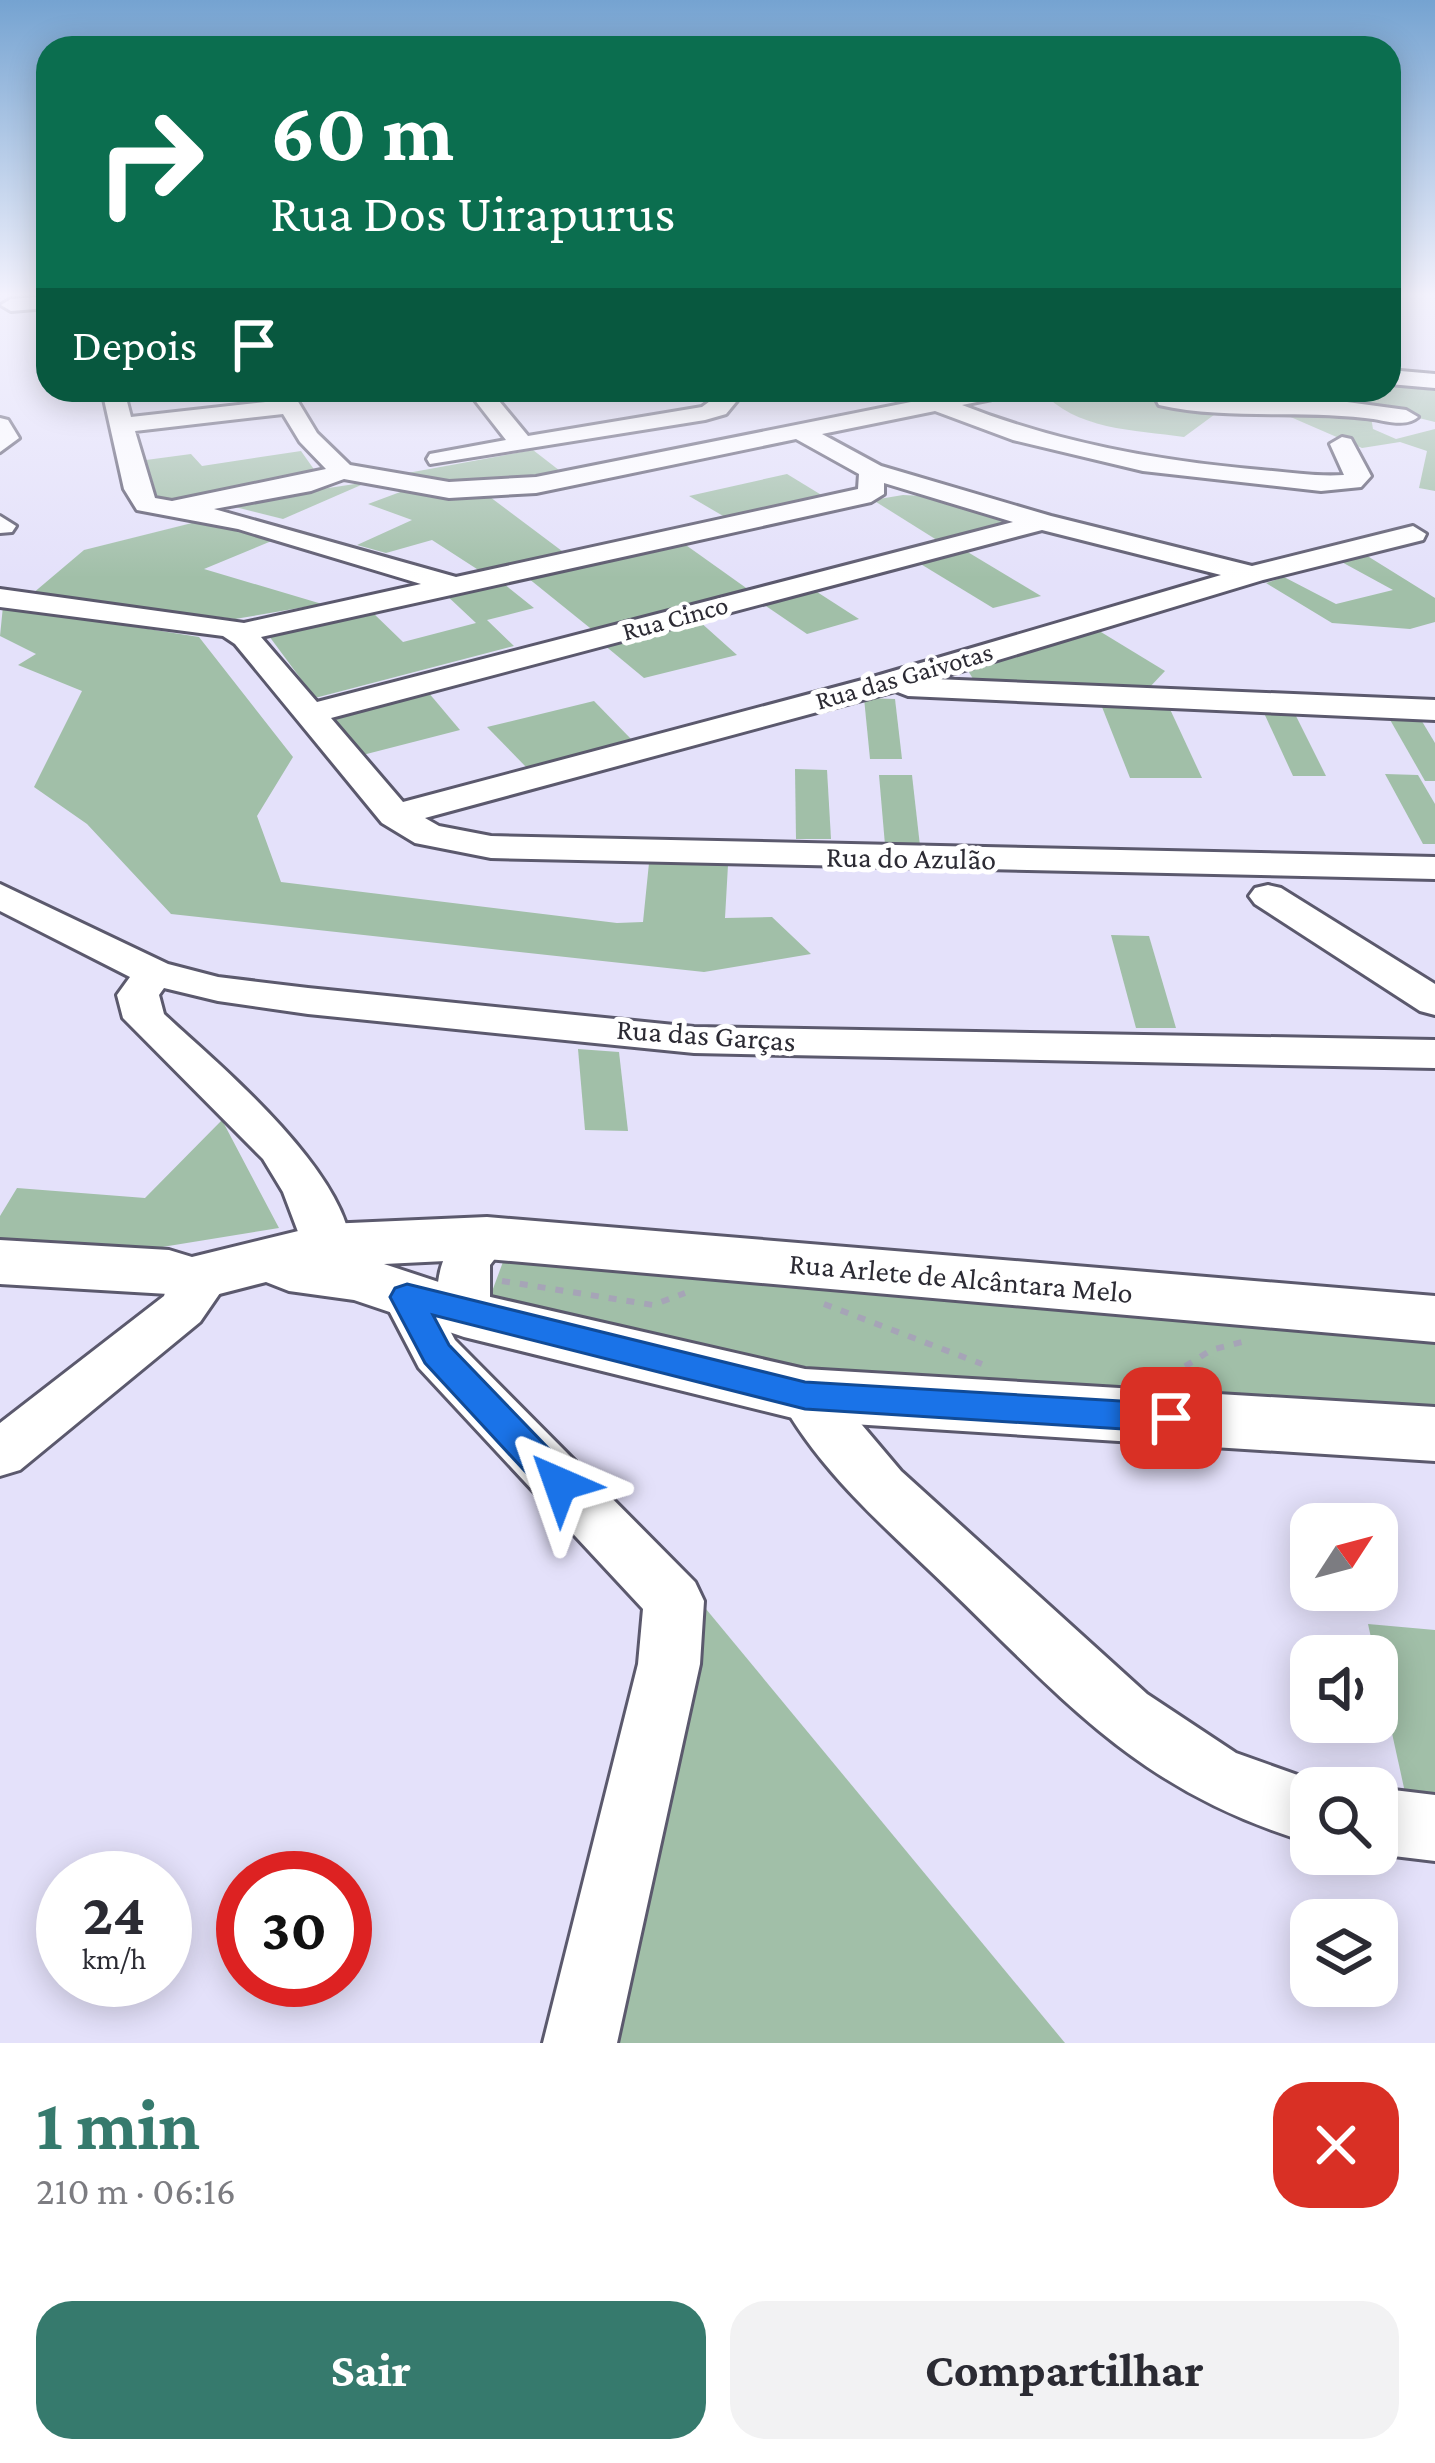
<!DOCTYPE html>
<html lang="pt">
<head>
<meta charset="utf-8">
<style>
  body { margin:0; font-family:"Crimson Pro",serif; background:#f2f2f3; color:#2b2b33; height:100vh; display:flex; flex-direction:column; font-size:45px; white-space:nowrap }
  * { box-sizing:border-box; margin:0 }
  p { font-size:39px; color:#7c7c81 }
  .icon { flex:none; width:66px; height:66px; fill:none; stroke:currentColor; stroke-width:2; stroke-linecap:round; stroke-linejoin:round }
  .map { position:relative; height:2043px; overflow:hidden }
  .side { display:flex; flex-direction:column; background:#fff; flex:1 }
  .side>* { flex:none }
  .top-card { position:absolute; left:36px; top:36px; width:1365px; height:366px; border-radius:36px; box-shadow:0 6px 30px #0003; background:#0b6e4f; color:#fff; overflow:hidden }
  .needle { width:78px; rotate:54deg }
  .fabs { position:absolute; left:1290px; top:1503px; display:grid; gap:24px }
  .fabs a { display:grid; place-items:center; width:108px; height:108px; border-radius:24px; background:#fff; box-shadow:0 6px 30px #0003; font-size:60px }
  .speed { position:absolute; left:36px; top:1851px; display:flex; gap:24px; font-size:60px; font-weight:700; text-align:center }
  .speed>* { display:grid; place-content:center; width:156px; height:156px; border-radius:50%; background:#fff; box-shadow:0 6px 30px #0003; line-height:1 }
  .speed small { font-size:30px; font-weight:400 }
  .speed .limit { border:18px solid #d22; background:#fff; color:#111 }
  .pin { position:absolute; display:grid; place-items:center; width:102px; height:102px; color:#fff; margin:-51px; border-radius:24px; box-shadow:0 6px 18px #0006 }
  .me { position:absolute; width:132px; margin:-66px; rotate:317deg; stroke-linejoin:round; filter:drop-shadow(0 0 9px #0008) }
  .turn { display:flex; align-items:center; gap:42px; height:252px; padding:0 36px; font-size:54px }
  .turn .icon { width:156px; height:156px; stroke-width:2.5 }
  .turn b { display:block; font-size:84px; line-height:102px }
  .then { display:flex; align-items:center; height:114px; padding:0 36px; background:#0003; gap:24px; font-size:45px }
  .round { display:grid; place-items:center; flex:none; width:126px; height:126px; border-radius:36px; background:#f2f2f3 }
  .headline { display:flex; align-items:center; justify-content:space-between; height:204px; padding:0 36px }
  h1 { font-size:72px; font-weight:700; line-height:90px; color:#367a6d }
  .action { display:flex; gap:24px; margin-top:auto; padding:24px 36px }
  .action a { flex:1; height:138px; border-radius:36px; background:#367a6d; color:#fff; font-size:48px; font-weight:700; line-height:138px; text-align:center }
  .action a+a { background:#f2f2f3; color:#2b2b33 }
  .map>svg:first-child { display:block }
  .green { fill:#a1bfa8 }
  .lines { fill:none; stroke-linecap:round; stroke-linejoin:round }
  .minor-casing { stroke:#5b596d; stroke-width:6 }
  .major-casing { stroke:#5b596d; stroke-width:6 }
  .path { stroke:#a6a4b7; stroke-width:6; stroke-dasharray:8 10; stroke-linecap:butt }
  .minor { fill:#fff; fill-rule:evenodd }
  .major { fill:#fff; fill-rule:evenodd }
  .route { fill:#1a73e8; stroke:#114b97; stroke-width:3 }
  .labels { text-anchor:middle; stroke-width:10; stroke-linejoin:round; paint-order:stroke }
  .far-street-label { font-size:27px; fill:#2c2b34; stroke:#fff }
  .street-label { font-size:30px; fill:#2c2b34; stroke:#fff }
</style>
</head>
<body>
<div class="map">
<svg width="1435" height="2043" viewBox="0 0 1435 2043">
  <rect width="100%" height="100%" fill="#e4e1fa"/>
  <g class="green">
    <polygon points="1389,384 1435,391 1435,422 1354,402 1357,390 1389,390"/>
    <path d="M1041 390H1151L1157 402 1222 409 1184 437C1135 430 1074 430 1041 390Z"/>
    <polygon points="1370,411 1373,429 1396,439 1435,429 1435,491 1419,488 1427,451 1400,442 1362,448 1279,412"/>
    <polygon points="533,450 564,474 479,488 402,474"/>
    <polygon points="301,451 318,475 186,500 158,499 146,460 191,454 202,466"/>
    <polygon points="787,474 828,499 730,520 689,496"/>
    <polygon points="368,482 283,519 223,504"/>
    <polygon points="411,488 486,494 570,557 480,571 432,540 386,553 357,545 412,520 368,504"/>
    <polygon points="903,495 925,496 1006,516 1001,527 940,542 873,500"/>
    <polygon points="196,522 274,540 204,569 322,604 235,619 32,594 84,550"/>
    <polygon points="683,543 749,590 595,632 528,578"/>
    <polygon points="966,551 1041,596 993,608 919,563"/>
    <polygon points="1361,552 1435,598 1435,622 1410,629 1332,623 1266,583 1284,577 1336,604 1393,590 1338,560"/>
    <polygon points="499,580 534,608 487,620 514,646 315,698 269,636 370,610 403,642 476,623 444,593"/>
    <polygon points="814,590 859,619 807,634 763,604"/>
    <polygon points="3,606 199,637 293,757 257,816 281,882 617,923 643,922 649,863 728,865 725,918 772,917 811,954 704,972 171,914 87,824 34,787 82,691 18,665 36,654 0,636"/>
    <polygon points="699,621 737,655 644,678 603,644"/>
    <polygon points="1096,629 1165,671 1148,689 975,682 962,661"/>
    <polygon points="428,692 460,730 351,758 318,718"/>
    <polygon points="864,698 895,699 902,759 870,759"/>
    <polygon points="594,701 632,740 527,768 487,727"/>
    <polygon points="1102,707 1169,707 1202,778 1130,778"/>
    <polygon points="1264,713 1295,714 1326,776 1293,776"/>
    <polygon points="1389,718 1420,718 1435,743 1435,781 1425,781"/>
    <polygon points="795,769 827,770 831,839 796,839"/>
    <polygon points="1385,774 1418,775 1435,804 1435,844 1423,844"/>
    <polygon points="879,775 912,775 920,846 885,845"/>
    <polygon points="1111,935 1149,936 1176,1028 1136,1028"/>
    <polygon points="578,1049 619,1052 628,1131 585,1130"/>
    <polygon points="222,1120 279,1228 156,1248 0,1241 0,1216 17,1188 145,1198"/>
    <polygon points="507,1251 1435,1330 1435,1419 810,1373 487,1305"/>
    <polygon points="706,1609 1065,2043 614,2043"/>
    <polygon points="1368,1624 1435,1630 1435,1800 1406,1797"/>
  </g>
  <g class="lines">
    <defs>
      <g id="minor">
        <polygon points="48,296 48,308 11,311 1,305 11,299"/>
        <polygon points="1389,370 1435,374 1435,388 1389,384"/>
        <path d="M102 390H124L131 417 275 401 269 390H291L317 433 350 465 449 482 536 477 971 390H1015L1012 395 962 405C1059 443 1158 461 1261 470 1289 472 1316 477 1344 475L1330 444 1342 437 1351 439 1371 476 1361 487 1321 491 1143 471 1013 440 935 411 822 434 881 466 1051 516 1252 566 1413 526 1426 534 1423 540 1263 580 935 679 1435 700V720L908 696 895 691 425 818 439 826 491 836 1435 857V879L491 858 415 843 382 823 235 644 223 636 0 607V589L244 623 421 584 238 529 137 510 124 489ZM283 414 300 442 326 469 172 501 155 498 135 431ZM796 439 859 474 858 489 456 577 214 509 311 491 344 479 449 498 536 493ZM884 483 1013 522 317 702 261 637 871 502 884 494ZM1042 530 1221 575 866 679 403 802 331 718Z"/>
        <polygon points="467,390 490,390 528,436 702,407 717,396 714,390 736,390 740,397 726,414 705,420 430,464 427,459 430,454 506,440"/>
        <path d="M1151 390 1347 402 1406 410 1418 417C1404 429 1382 419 1365 418 1297 410 1225 420 1159 405Z"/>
        <polygon points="0,418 8,420 19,438 0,452"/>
        <polygon points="0,516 16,526 12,532 0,533"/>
        <path d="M0 884 168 964 218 977 308 988 694 1027 1435 1040V1068L694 1053 308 1014 218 1001 164 988 159 995 164 1014C216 1063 390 1203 344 1285L326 1290 308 1285 301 1272 303 1245 283 1192 263 1159 123 1018 117 995 130 977 0 911Z"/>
        <polygon points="1268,885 1281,888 1435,984 1435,1015 1420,1011 1255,904 1249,896 1255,888"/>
        <path d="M487 1221 504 1226 511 1238 490 1265V1314L482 1328 464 1333 449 1329 455 1340 695 1582 704 1601 700 1664 617 2043H543L638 1664 643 1609 419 1368 382 1297 389 1284 407 1278 425 1284 438 1307C434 1269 448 1232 487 1221Z"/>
        <polygon points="192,1261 210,1266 220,1293 200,1322 20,1470 0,1476 0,1423 164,1296 174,1266"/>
        <path d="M805 1374 824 1380 901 1471 1147 1694 1236 1753 1334 1788H1311V1843C1142 1793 1069 1705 948 1588 886 1528 819 1472 778 1395L786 1380Z"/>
        <polygon points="1377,1788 1435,1795 1435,1861 1377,1854"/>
      </g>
      <polygon id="major" points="487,1217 1435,1296 1435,1342 487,1259 384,1264 469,1292 805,1369 1435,1407 1435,1461 805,1421 464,1337 354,1300 289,1291 266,1282 192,1301 168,1294 0,1284 0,1240 169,1250 192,1257 327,1224"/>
    </defs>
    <use href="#minor" class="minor-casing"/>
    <use href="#major" class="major-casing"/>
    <g class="path">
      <polyline points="502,1281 653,1305 685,1293"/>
      <polyline points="824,1304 982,1364"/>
      <polyline points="1170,1376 1211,1350 1246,1341"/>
    </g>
    <use href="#minor" class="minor"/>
    <use href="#major" class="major"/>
  </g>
  <linearGradient id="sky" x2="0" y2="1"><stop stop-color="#75a3d1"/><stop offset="0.51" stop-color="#f3f2fd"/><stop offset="1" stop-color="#f3f2fd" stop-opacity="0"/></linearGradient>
  <rect width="1435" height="578" fill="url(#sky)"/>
  <polygon class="route" points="407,1284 805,1382 1171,1404 1183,1408 1188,1418 1183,1428 1171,1432 805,1409 433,1315 449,1345 573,1474 579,1484 573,1495 560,1500 547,1495 425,1363 390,1297 395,1288"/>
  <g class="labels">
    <g class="far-street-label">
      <text transform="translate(675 618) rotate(-15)" y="9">Rua Cinco</text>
      <text transform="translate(904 676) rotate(-16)" y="9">Rua das Gaivotas</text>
    </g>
    <g class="street-label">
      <text transform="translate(911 858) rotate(1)" y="10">Rua do Azulão</text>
      <text transform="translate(706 1035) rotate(4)" y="10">Rua das Garças</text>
      <text transform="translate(961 1278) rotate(5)" y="10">Rua Arlete de Alcântara Melo</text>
    </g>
  </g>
</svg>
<div class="fabs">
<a><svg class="needle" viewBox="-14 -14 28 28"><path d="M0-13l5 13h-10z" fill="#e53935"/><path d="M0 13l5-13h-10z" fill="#7c7c81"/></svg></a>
<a><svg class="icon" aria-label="sound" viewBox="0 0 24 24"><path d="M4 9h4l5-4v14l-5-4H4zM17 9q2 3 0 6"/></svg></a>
<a><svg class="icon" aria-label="search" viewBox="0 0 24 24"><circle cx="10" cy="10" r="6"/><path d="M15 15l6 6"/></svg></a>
<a><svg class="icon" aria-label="layers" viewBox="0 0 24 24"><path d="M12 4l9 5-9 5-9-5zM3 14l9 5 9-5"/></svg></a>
</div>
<div class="speed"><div>24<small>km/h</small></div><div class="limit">30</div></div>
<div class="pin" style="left:1171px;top:1418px;background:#d93025"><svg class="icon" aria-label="arrive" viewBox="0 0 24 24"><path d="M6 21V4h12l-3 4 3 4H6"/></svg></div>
<svg class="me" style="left:560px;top:1484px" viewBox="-20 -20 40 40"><path d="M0-17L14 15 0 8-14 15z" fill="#1a73e8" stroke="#fff" stroke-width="4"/></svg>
<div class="top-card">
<div class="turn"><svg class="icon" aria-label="right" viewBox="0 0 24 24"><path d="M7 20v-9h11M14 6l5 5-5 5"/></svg><div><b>60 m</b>Rua Dos Uirapurus</div></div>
<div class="then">Depois<svg class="icon" aria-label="arrive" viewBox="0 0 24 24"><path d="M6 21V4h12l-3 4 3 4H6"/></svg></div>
</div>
</div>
<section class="side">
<div class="headline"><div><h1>1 min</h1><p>210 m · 06:16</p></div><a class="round" style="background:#d93025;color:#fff"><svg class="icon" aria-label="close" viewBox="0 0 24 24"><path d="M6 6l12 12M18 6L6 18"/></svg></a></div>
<div class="action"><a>Sair</a><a>Compartilhar</a></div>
</section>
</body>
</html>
